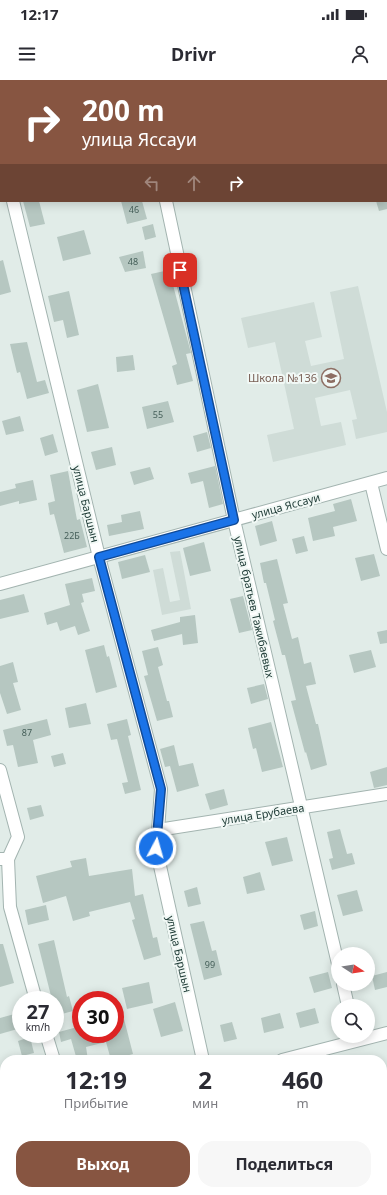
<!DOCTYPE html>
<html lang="ru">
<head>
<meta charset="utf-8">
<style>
  body { margin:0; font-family:"Noto Sans",sans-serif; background:#f7f7f7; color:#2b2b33; height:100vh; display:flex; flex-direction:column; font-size:15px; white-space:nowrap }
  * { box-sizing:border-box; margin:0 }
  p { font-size:13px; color:#7c7c81 }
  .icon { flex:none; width:22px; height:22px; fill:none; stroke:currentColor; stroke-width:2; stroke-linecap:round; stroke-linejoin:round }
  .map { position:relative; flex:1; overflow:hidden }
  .side { position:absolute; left:0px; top:975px; width:387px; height:140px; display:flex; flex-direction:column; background:#fff; border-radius:16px 16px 0 0; box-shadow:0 2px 10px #0003 }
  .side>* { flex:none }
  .hud { position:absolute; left:0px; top:0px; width:387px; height:122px; box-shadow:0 2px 10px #0003; background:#875541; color:#fff; overflow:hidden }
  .needle { width:26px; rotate:102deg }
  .tools { position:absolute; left:331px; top:867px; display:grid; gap:8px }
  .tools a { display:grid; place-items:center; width:44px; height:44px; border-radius:50%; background:#fff; box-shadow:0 2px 10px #0003; font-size:20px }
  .speed { position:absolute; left:12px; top:911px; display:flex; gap:8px; font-size:20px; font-weight:700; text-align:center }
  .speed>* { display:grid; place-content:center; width:52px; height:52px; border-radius:50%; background:#fff; box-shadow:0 2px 10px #0003; line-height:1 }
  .speed small { font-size:10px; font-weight:400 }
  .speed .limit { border:6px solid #d22; background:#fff; color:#111 }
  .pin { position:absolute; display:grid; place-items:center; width:34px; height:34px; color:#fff; margin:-17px; border-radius:8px; box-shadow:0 2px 6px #0006 }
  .me { position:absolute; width:44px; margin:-22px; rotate:6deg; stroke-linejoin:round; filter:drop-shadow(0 0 3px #0008) }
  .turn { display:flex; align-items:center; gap:14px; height:84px; padding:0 16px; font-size:18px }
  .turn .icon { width:52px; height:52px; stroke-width:2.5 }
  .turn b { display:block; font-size:28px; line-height:34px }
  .lanes { display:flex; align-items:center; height:38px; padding:0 16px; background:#0003; justify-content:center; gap:20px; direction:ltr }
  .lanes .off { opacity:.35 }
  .eta { display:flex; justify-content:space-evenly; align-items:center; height:68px; text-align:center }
  .eta b { font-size:24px; font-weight:700; line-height:28px }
  .primary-button { display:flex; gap:8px; margin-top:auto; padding:8px 16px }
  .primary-button a { flex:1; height:46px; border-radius:16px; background:#875541; color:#fff; font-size:16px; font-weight:700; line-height:46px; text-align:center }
  .primary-button a+a { background:#f7f7f7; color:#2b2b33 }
  .status { display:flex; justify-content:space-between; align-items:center; height:28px; padding:0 20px; background:#fff; direction:ltr }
  .status svg { height:11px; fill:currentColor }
  header { display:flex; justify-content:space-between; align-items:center; height:52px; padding:0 16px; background:#fff; font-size:18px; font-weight:700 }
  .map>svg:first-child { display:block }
  .built { fill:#cfdcd7 }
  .building { fill:#b6c7c1 }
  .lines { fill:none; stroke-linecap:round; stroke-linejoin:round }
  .minor-casing { stroke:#a3b4b0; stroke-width:14 }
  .tertiary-casing { stroke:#a3b4b0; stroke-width:14 }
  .primary-casing { stroke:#c1c9c7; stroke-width:14 }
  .minor { stroke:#fff; stroke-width:12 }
  .tertiary { stroke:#fff; stroke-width:12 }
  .primary { stroke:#63a498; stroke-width:12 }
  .route-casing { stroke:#114b97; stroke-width:10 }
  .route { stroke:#1a73e8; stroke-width:7 }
  .labels { text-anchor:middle; stroke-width:4; stroke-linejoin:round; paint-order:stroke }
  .number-label { font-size:9px; fill:#46605a }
  .education-label { font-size:11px; fill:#785e54; stroke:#f1f8f5; text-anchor:end }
  .street-label { font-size:11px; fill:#203d38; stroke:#f1f8f5 }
</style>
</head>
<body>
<div class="status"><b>12:17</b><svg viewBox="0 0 49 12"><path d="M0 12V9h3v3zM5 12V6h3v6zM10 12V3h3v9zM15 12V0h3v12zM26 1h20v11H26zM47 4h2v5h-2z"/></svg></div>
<header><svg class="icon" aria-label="menu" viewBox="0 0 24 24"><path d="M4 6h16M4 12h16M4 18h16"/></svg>Drivr<svg class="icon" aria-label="person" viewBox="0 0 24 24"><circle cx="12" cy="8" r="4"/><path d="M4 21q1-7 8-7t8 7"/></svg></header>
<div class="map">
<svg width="387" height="1115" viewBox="0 0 387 1115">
  <rect width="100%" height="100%" fill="#e1ece8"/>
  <g class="built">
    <polygon points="358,206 387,332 387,352 356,359 352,340 357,339 350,310 315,318 321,346 341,342 346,365 273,382 267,355 294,349 275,262 248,268 241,238 314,222 322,257 305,261 311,286 344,279 330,212"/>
    <polygon points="180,471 191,529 162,535 153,490 163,488 170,522 180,520 170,472"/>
  </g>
  <g class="building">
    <polygon points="23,121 39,121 45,144 30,147"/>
    <polygon points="121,121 142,121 147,139 127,144"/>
    <polygon points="376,121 387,121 387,129 379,131"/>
    <polygon points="153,144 156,157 145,160 142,147"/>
    <polygon points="84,150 91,174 63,181 57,157"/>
    <polygon points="143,171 146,188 125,192 119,177"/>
    <polygon points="3,180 11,212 0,215 0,181"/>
    <polygon points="169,190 191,273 186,274 193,301 177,305 172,286 177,284 151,194"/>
    <polygon points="69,211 79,255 67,258 63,240 54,242 48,216"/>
    <polygon points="27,262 37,302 45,300 49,313 27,319 20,292 17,293 10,264"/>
    <polygon points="133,275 135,290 117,292 116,277"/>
    <polygon points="98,304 109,348 87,352 77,310"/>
    <polygon points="168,321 174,342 147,349 142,327"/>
    <polygon points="20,336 24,351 6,355 2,341"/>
    <polygon points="207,352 211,368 197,372 193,356"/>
    <polygon points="53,354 58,372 45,376 40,358"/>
    <polygon points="112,367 116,385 96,390 91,372"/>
    <polygon points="215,386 223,424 209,428 203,401 191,404 188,393"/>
    <polygon points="150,387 154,399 134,405 130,392"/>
    <polygon points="68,391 77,440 80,439 87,467 64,473 54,434 50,435 48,423 55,421 50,395"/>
    <polygon points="33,400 37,420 19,424 19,421 0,426 0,412 16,408 15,404"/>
    <polygon points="351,419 357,441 333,447 335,456 313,461 308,438 335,431 333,424"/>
    <polygon points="140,431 144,449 109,456 107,445 122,442 121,435"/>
    <polygon points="272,441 277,461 260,466 255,446"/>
    <polygon points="304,456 308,471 296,474 292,459"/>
    <polygon points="204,462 211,491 190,496 183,468"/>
    <polygon points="374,474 380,496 361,501 355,478"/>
    <polygon points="145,475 150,492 122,499 118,482"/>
    <polygon points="277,479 288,523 283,524 292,559 298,557 304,584 311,582 316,604 306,606 316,644 318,644 327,685 311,690 306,672 305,673 291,621 296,620 285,575 282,575 273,541 275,540 266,503 264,503 260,483"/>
    <polygon points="92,498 95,511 82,514 84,522 81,523 90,551 78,555 75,546 60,551 57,542 47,545 44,533 70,525 65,504"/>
    <polygon points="24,514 29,532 0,539 0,520"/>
    <polygon points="243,516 252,550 239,553 230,519"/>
    <polygon points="195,535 198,563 183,565 182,554 154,561 151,550 180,542 180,537"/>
    <polygon points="387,550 387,563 380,564 377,552"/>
    <polygon points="104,565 107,577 109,576 117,607 96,613 85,570"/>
    <polygon points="158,567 163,585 158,587 167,621 169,621 173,637 157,641 144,596 148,595 142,571"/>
    <polygon points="371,570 376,587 354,593 349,575"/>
    <polygon points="13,582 18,602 13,603 21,630 7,634 0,613 0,586"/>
    <polygon points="264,604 268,619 251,624 247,608"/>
    <polygon points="86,623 91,644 69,648 65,628"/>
    <polygon points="47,639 51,655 33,660 38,683 18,687 13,665 7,666 3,650"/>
    <polygon points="127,639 131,655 128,656 141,710 125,714 122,703 128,702 117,659 111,660 107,644"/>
    <polygon points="271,642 283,687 262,692 256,668 253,669 248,648"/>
    <polygon points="174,665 179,686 193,683 199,706 177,712 170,686 165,687 160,669"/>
    <polygon points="63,673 66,684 54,687 51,676"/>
    <polygon points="387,687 387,705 374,708 370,692"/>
    <polygon points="224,709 228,725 210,730 205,714"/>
    <polygon points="41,725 44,736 30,740 27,728"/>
    <polygon points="340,749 347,774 352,773 355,784 332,790 329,779 333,778 327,752"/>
    <polygon points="287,757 293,781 272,786 265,762"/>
    <polygon points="86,778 89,796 132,789 135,816 143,814 153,858 157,857 161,875 144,880 132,840 135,839 130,822 89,832 90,836 73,841 66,816 43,823 36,796 72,787 70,781"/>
    <polygon points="260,792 265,810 247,814 243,797"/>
    <polygon points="197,807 201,824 188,827 184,811"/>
    <polygon points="357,810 363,831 343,836 337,815"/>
    <polygon points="46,825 49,840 28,845 25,830"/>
    <polygon points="315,831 318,846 304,850 300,835"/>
    <polygon points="204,841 212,871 216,870 222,895 204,900 190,844"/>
    <polygon points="54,860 67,917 69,916 73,931 58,935 55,920 52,920 38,864"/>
    <polygon points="0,864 3,864 14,903 0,907"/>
    <polygon points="328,892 332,908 314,913 309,897"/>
    <polygon points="387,892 387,907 375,910 372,896"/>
    <polygon points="149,902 153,923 127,929 122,908"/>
    <polygon points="175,922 183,951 161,957 153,929"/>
    <polygon points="315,928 319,943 300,948 296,933"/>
    <polygon points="18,933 21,948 0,954 0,938"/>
    <polygon points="280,933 284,948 264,953 261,938"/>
    <polygon points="124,939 133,974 111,980 106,962 86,967 88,980 77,980 71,959 61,962 59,952 81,946 81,954 115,954 115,942"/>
    <polygon points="232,942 237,959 224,962 220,945"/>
    <polygon points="30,957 34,973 22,976 18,961"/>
  </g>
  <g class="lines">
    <defs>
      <g id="minor">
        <polyline points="140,0 140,1"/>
        <polyline points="0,69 1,74"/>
        <polyline points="13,121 99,477 161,709 158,750"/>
        <polyline points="166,121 234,440 338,884"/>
        <polyline points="371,403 387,469"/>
        <polyline points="0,504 387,398"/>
        <polyline points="0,690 18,757 8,779 0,779"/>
        <polyline points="8,779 10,827 36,920"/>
        <polyline points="343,904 348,926"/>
        <polyline points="46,954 54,980"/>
        <polyline points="203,980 156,768 158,750 387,714"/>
        <polyline points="85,1110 85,1115"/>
        <polyline points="249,1115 250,1110"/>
      </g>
      <g id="tertiary">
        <polyline points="282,980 387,953"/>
        <polyline points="0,1057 5,1055"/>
      </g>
      <g id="primary">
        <polyline points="36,1 40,0"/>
        <polyline points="0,11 1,11"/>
      </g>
    </defs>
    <use href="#minor" class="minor-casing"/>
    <use href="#tertiary" class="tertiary-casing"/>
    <use href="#primary" class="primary-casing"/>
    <use href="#minor" class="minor"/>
    <use href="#tertiary" class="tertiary"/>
    <use href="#primary" class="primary"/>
  </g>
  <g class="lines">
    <defs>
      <polyline id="route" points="156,768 161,709 99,477 234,440 180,190"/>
    </defs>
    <use href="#route" class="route-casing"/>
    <use href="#route" class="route"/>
  </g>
  <defs>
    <symbol id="school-ring" viewBox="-11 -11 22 22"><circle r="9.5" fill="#f1f8f5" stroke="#8d6e63" stroke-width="1.5"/><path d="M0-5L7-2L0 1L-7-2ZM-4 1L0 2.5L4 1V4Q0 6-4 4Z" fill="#8d6e63"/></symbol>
  </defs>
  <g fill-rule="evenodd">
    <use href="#school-ring" x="320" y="287" width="22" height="22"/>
  </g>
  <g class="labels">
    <g class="number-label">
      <text x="134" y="133">46</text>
      <text x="133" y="185">48</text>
      <text x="158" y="338">55</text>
      <text x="72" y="459">22Б</text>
      <text x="27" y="656">87</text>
      <text x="210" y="888">99</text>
    </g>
    <g class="education-label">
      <text x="317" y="302">Школа №136</text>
    </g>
    <g class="street-label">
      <text transform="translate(86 424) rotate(76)" y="4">улица Баршын</text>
      <text transform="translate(286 426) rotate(-15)" y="4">улица Яссауи</text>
      <text transform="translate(254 527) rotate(77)" y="4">улица братьев Тажибаевых</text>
      <text transform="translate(263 734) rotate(-9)" y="4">улица Ерубаева</text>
      <text transform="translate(179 874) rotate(77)" y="4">улица Баршын</text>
    </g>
  </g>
</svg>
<div class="tools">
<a><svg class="needle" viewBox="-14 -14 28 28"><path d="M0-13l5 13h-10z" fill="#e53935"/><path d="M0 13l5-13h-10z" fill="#7c7c81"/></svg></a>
<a><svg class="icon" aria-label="search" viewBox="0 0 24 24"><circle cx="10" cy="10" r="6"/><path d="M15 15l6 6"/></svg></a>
</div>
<div class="speed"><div>27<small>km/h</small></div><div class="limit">30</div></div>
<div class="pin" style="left:180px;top:190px;background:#d93025"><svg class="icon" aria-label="arrive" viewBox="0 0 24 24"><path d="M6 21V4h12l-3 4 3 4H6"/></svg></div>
<svg class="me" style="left:156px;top:768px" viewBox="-20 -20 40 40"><circle r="17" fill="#1a73e8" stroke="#fff" stroke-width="3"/><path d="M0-11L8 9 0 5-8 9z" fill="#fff"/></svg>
<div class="hud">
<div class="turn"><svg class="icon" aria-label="right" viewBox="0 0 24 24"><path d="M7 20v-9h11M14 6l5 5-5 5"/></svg><div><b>200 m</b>улица Яссауи</div></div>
<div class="lanes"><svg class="icon off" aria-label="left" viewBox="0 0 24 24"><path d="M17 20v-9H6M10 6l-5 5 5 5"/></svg><svg class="icon off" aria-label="ahead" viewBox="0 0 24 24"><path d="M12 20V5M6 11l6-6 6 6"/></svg><svg class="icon" aria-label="right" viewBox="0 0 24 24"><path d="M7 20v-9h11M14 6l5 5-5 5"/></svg></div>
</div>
<section class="side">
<div class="eta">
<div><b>12:19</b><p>Прибытие</p></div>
<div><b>2</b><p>мин</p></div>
<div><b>460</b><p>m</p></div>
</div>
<div class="primary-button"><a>Выход</a><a>Поделиться</a></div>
</section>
</div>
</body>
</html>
